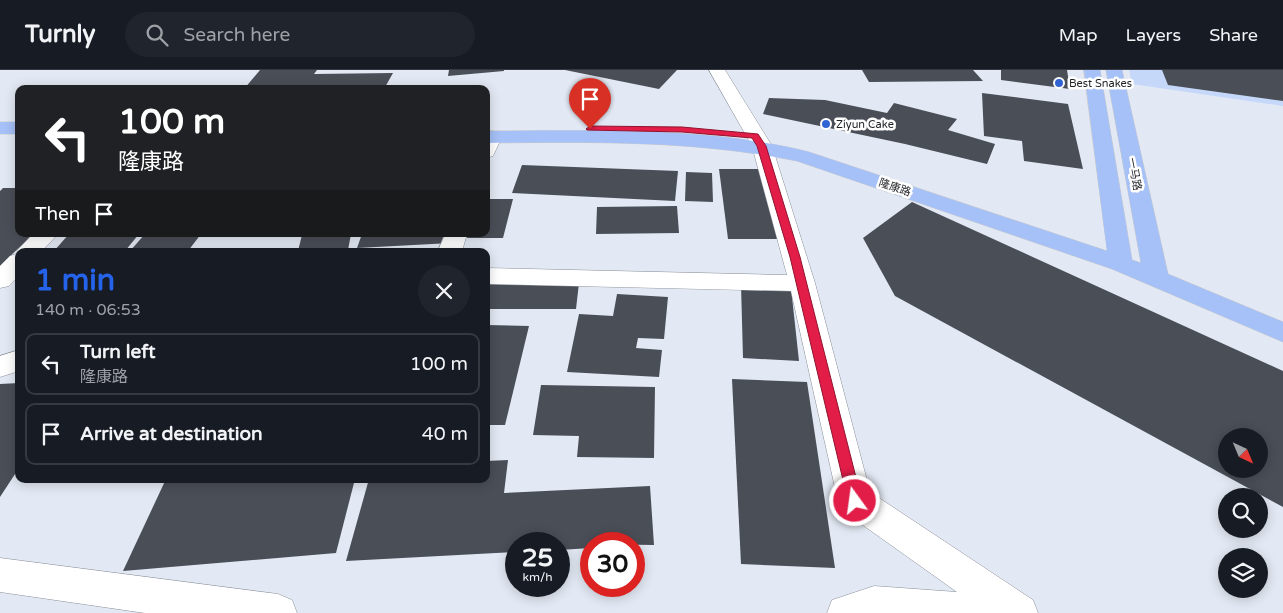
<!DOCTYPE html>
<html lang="en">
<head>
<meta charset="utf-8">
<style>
  body { margin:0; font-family:"Varela Round","Noto Sans SC",sans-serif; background:#20242c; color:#f1f3f6; height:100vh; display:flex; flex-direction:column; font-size:19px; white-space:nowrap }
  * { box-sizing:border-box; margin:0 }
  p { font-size:16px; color:#9ea1a6 }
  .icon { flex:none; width:28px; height:28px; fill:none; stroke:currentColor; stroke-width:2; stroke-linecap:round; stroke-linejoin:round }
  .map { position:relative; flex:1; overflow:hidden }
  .panel { position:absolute; left:15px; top:178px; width:475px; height:235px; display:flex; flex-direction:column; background:#171b24; border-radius:10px; box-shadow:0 2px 12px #0003 }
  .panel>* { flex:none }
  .guide { position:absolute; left:15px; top:15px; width:475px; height:152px; border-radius:10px; box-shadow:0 2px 12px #0003; background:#202124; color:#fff; overflow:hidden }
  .needle { width:32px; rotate:136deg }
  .controls { position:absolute; left:1218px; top:358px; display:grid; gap:10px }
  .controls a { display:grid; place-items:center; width:50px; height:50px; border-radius:50%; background:#171b24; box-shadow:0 2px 12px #0003; font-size:25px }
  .speed { position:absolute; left:505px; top:462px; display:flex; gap:10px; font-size:25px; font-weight:700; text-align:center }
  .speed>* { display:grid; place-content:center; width:65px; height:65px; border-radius:50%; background:#171b24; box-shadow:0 2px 12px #0003; line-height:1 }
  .speed small { font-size:12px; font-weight:400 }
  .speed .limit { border:8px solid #d22; background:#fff; color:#111 }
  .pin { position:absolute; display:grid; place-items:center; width:42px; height:42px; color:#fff; margin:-51px -21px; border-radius:50% 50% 50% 0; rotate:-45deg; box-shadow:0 0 5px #0007 }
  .pin .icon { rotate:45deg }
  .me { position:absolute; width:55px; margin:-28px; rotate:346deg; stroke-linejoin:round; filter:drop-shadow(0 0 4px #0008) }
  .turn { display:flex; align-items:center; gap:18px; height:105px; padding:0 20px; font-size:22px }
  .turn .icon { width:65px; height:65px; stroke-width:2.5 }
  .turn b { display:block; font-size:35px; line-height:42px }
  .then { display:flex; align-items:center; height:48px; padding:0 20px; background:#0003; gap:10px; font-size:19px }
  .round { display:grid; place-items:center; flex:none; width:52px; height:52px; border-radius:26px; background:#20242c }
  .summary { display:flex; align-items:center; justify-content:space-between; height:85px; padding:0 20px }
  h1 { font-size:30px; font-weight:700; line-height:38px; color:#2563eb }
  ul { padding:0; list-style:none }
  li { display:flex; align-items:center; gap:15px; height:62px; margin:0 10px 8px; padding:0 10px; border:2px solid #363941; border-radius:10px }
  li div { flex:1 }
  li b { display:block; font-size:19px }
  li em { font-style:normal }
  header { display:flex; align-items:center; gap:30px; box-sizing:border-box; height:70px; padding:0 25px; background:#171b24; border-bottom:1px solid #363941 }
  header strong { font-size:24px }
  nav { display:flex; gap:28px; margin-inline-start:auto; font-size:18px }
  .search { width:350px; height:45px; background:#20242c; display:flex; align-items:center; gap:12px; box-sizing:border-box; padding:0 18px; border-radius:28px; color:#9ea1a6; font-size:19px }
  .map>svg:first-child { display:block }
  .green { fill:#c6d8f9 }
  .building { fill:#4a4e57; fill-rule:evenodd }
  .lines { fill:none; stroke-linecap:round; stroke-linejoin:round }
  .minor-casing { stroke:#898f99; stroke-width:1 }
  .major-casing { stroke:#c9c9ca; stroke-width:1 }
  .minor { fill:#fff; fill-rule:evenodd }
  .major { fill:#a6c1f7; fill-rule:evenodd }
  .route { fill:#e11d48; stroke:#92132f }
  .poi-dot { fill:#3164d3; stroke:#fff; stroke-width:2 }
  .labels { text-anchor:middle; stroke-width:5; stroke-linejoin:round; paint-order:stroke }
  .far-poi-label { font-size:11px; fill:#1e2024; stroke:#fff; text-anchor:start }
  .far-street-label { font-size:11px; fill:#1e2024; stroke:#fff }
</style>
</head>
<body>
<header>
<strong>Turnly</strong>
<div class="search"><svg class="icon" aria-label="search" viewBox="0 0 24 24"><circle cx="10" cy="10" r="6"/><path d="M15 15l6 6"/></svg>Search here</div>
<nav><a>Map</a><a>Layers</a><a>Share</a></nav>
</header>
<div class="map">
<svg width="1283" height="543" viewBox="0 0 1283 543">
  <rect width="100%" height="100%" fill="#e3e9f4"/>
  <polygon class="green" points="1129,0 1283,0 1283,36 1132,14"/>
  <g class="building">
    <polygon points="260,0 317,0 314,4 393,3 384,19 244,19"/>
    <polygon points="449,0 504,0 504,1 448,6"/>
    <polygon points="565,0 677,0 659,19"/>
    <polygon points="862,0 973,0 983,11 869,12"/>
    <polygon points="1001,0 1067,0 1070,19 1001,10"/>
    <polygon points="1162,0 1283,0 1283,31 1168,15"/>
    <polygon points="982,23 1068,34 1083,99 1024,91 1022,71 984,66"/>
    <polygon points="769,28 825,30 887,43 894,33 957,49 948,60 995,74 987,94 905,74 763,44"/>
    <polygon points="522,95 678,101 675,131 512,123"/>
    <polygon points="719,99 765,99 780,169 728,169"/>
    <polygon points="686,102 712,103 713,132 685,131"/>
    <polygon points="3,118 19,118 19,164 33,164 0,196 0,121"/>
    <polygon points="486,129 513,129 503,168 467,168 468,164 486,164"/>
    <path d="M912 132 1283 301V437L895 226 863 168ZM1226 366H1259V399H1226Z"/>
    <polygon points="677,136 679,163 596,164 597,137"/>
    <polygon points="69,164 139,164 125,181 54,181"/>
    <polygon points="145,164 201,164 188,181 130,181"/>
    <polygon points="314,164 351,164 348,180 298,181 302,165"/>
    <polygon points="362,164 453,164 451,173 357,178"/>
    <polygon points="486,213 579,213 576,239 486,239"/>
    <polygon points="741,215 791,218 799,291 743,288"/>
    <polygon points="617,224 668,227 664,269 638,268 636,278 662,280 659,307 567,302 579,244 613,246"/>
    <polygon points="486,255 529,256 505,355 486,355"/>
    <polygon points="732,309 807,312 835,498 741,494"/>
    <polygon points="19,313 19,398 0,427 0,314"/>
    <polygon points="541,315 655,317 654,388 577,387 579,366 533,365"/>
    <polygon points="508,390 504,423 650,416 654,475 591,474 591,478 559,480 559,474 516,474 516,482 346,491 369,409 486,409 486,391"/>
    <polygon points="166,409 355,409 336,483 123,501"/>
  </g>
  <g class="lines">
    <defs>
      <g id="minor">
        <polygon points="709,0 725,0 772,76 815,213 870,422 1033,530 1038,543 827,543 832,530 874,516 957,522 843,441 838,431 791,221 486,214 486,198 787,205 752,76"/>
        <polygon points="492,61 499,63 502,67 493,86 486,88 486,63"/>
        <polygon points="33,164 58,164 42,181 19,181 19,206 9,216 0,218 0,196 10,186 19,183 17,181"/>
        <polygon points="445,164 467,164 462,181 438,181"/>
        <polygon points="19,280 19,301 0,307 0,286"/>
        <polygon points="0,488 278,524 292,530 297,543 145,543 0,522"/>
      </g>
      <g id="major">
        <path d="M1084 0H1100L1132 190 1141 193 1106 0H1122L1168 204 1283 252V272L1112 199 797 91C694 70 591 72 486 73V61C594 61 704 56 809 82L1107 181Z"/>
        <rect x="0" y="52" width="19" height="12"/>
      </g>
    </defs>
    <use href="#minor" class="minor-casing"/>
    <use href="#major" class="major-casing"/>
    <use href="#minor" class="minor"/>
    <use href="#major" class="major"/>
  </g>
  <polygon class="route" points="590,56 682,57 758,64 766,76 800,187 862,431 860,435 855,437 850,435 848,431 790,187 757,76 752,68 682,62 587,60 586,59"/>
  <g class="poi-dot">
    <circle cx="1059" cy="13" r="5"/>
    <circle cx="826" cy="54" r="5"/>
  </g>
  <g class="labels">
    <g class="far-poi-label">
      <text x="1069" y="17">Best Snakes</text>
      <text x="836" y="58">Ziyun Cake</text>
    </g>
    <g class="far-street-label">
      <text transform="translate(1135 104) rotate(79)" y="4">一马路</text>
      <text transform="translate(895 117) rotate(19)" y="4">隆康路</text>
    </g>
  </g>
</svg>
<div class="controls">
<a><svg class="needle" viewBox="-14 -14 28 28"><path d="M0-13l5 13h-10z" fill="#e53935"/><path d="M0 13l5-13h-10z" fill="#9ea1a6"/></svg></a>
<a><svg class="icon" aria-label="search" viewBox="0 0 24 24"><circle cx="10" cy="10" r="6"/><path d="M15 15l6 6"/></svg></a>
<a><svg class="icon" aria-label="layers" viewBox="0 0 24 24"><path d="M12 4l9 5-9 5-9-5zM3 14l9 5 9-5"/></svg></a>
</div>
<div class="speed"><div>25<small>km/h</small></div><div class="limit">30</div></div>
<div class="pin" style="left:590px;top:59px;background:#d93025"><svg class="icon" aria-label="arrive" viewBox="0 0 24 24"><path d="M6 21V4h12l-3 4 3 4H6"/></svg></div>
<svg class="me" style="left:855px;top:431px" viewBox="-20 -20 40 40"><circle r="17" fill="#e11d48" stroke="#fff" stroke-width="3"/><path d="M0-11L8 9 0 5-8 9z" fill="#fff"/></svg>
<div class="guide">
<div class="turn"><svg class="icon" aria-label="left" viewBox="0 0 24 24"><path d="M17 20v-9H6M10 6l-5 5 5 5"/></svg><div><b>100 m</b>隆康路</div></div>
<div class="then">Then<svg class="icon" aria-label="arrive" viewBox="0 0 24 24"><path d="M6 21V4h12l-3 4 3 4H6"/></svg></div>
</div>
<section class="panel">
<div class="summary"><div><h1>1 min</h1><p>140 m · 06:53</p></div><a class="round"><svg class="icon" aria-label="close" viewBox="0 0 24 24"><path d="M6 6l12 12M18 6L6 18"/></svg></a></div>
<ul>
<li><svg class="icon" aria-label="left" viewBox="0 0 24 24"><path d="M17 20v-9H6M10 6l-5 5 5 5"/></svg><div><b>Turn left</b><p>隆康路</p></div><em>100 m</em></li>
<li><svg class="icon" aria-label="arrive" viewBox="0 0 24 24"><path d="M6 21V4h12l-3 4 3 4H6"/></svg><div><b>Arrive at destination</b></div><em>40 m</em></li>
</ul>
</section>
</div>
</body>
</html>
